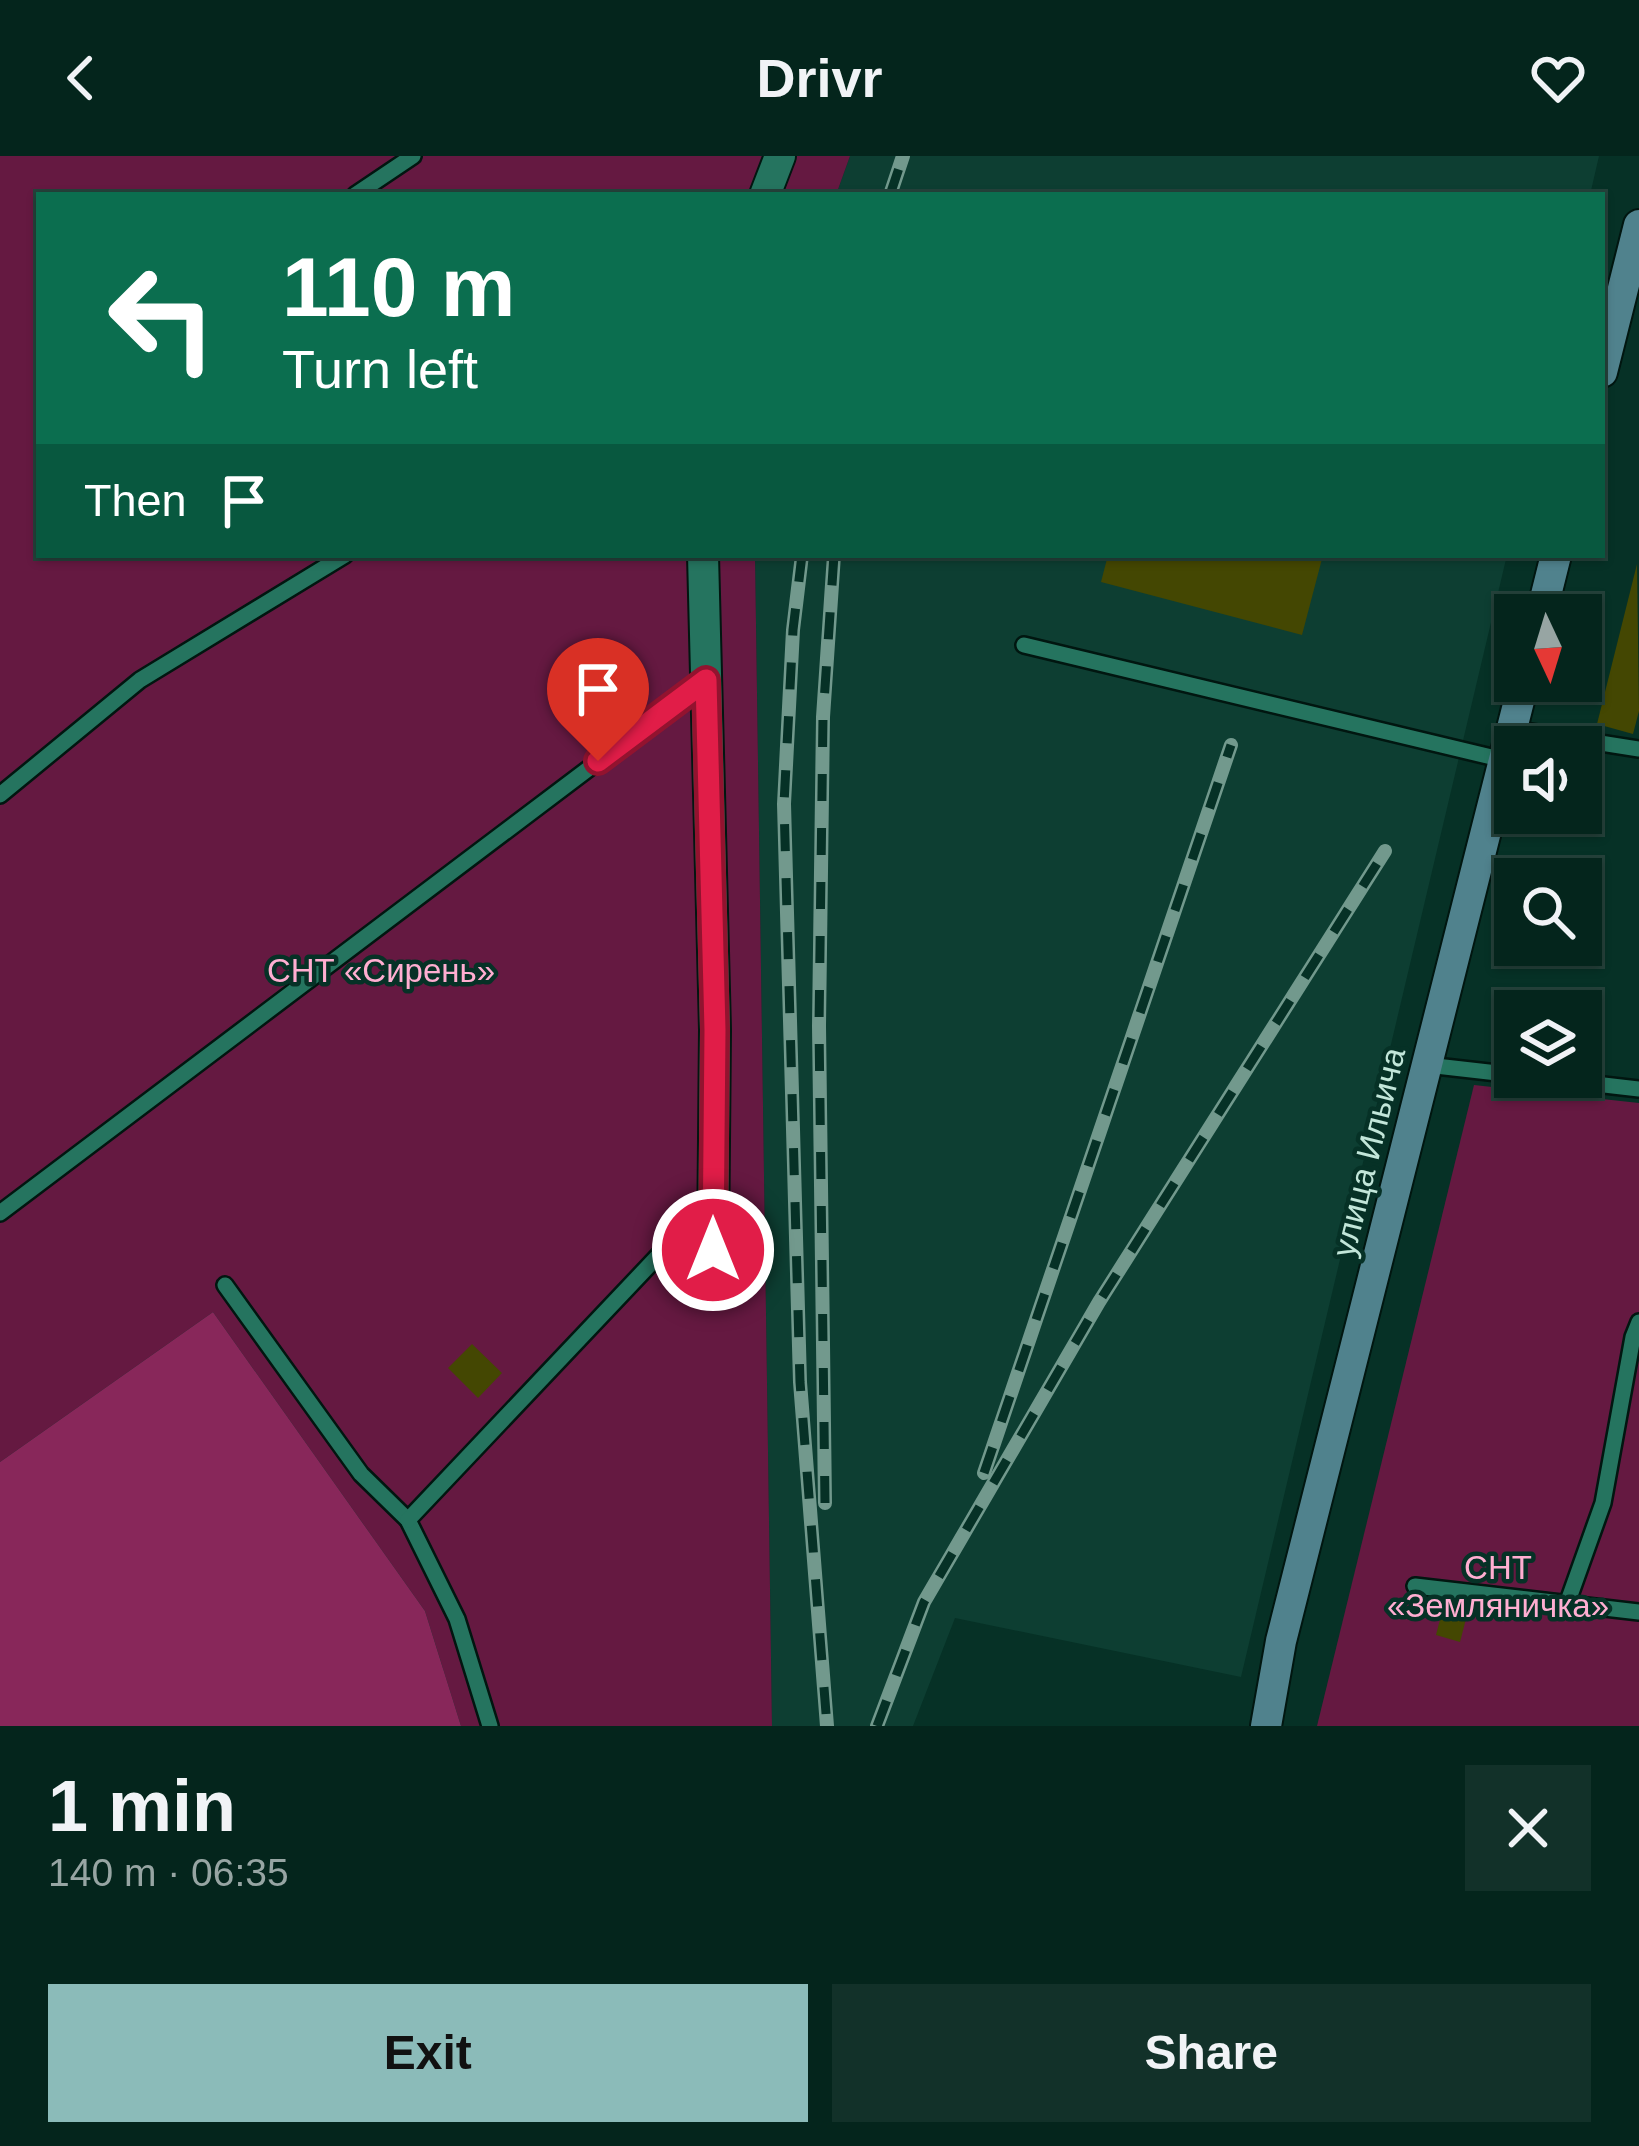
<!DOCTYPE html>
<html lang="en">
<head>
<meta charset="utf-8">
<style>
  body { margin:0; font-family:Helvetica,sans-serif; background:#123129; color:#f1f3f6; height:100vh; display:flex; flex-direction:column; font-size:45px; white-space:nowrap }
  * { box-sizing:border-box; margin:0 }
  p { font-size:39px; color:#97a5a3 }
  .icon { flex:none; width:66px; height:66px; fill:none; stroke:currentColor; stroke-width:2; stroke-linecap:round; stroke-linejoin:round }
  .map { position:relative; height:1570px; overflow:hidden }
  .drawer { display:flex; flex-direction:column; background:#04251c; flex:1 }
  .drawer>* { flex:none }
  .top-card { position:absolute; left:36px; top:36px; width:1569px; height:366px; border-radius:0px; box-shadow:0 3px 9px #0004,0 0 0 3px #25423b; background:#0b6e4f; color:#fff; overflow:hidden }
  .needle { width:78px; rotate:176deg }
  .controls { position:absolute; left:1494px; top:438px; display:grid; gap:24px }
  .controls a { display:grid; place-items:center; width:108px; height:108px; border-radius:0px; background:#04251c; box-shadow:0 3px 9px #0004,0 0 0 3px #25423b; font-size:60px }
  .pin { position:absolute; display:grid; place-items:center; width:102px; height:102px; color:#fff; margin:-123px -51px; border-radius:50% 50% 50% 0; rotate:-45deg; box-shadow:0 0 12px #0007 }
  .pin .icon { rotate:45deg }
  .me { position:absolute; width:132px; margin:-66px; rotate:0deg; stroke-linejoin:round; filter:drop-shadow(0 0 9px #0008) }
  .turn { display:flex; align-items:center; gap:42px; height:252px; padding:0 48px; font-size:54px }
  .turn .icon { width:156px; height:156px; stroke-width:2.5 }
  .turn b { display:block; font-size:84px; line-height:102px }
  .then { display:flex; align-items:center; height:114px; padding:0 48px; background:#0003; gap:24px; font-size:45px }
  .round { display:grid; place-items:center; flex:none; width:126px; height:126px; border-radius:0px; background:#123129 }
  .overview { display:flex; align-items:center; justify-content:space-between; height:204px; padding:0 48px }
  h1 { font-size:72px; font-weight:800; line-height:90px }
  .action { display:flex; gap:24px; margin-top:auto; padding:24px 48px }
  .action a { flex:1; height:138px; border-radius:0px; background:#8bbbb9; color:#111; font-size:48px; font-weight:800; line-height:138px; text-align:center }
  .action a+a { background:#123129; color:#f1f3f6 }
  header { display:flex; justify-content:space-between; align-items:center; height:156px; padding:0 48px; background:#04251c; font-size:54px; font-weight:800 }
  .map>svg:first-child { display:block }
  .built { fill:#0d3e32 }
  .green { fill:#651941 }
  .forest { fill:#88275a }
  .building { fill:#444702 }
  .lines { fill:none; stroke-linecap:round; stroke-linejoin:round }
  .service-casing { stroke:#011610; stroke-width:20 }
  .minor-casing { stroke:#011610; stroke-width:34 }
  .secondary-casing { stroke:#011610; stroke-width:34 }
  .service { stroke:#25745f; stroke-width:15 }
  .minor { stroke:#25745f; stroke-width:30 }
  .secondary { stroke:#50828d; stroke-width:30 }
  .rail-casing { stroke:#72998d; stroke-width:14 }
  .rail { stroke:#063126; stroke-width:9; stroke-dasharray:27; stroke-linecap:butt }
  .route-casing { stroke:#92132f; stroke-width:30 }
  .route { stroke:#e11d48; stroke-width:21 }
  .labels { text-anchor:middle; stroke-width:9; stroke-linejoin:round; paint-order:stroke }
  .park-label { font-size:33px; fill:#ffaed1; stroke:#063126 }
  .street-label { font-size:33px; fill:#c2e6d9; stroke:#063126 }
</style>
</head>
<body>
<header><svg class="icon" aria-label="back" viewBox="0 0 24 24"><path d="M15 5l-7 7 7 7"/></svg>Drivr<svg class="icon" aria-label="heart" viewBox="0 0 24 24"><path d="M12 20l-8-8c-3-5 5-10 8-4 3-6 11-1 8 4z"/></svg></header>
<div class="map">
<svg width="1639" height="1570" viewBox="0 0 1639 1570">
  <rect width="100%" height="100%" fill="#063126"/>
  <g class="built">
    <polygon points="850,0 1599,0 1590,39 836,39"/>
    <polygon points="755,399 1507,399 1241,1521 955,1462 913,1570 772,1570"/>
  </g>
  <g class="green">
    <polygon points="0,0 850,0 836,39 39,39 39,399 755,399 772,1570 461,1570 425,1455 213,1156 0,1306"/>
    <polygon points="1474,929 1639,947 1639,1570 1317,1570"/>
  </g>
  <polygon class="forest" points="213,1156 425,1455 461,1570 0,1570 0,1306"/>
  <g class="building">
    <polygon points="1108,399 1323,399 1302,479 1101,426"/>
    <polygon points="1637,408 1639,555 1633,578 1597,568"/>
    <polygon points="472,1188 502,1217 478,1242 448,1212"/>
    <polygon points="1444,1448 1468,1455 1460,1486 1436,1479"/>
  </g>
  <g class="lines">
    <defs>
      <g id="service">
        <polyline points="355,39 413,0"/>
        <polyline points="1024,489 1504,604"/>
        <polyline points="1512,573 1639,593"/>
        <polyline points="0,639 140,524 345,399"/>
        <polyline points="1427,909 1515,919"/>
        <polyline points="1535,921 1639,933"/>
        <polyline points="0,1057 706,524"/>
        <polyline points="225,1129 361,1318 408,1364 457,1463 490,1570"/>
        <polyline points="408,1364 711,1044"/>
        <polyline points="1415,1430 1639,1456"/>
        <polyline points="1567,1448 1603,1347 1633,1181 1639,1166"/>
      </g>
      <g id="minor">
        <polyline points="765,39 780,0"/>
        <polyline points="703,399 715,874 713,1093"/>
      </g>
      <g id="secondary">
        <polyline points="1602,216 1639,69"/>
        <polyline points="1541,459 1556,399"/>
        <polyline points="1266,1570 1281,1485 1524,525"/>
      </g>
    </defs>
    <use href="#service" class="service-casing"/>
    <use href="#minor" class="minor-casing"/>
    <use href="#secondary" class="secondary-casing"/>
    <use href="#service" class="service"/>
    <use href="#minor" class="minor"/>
    <use href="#secondary" class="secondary"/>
    <defs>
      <g id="rail">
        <polyline points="890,39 903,0"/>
        <polyline points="802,399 793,474 784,648 800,1226 827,1570"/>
        <polyline points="984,1317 1231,589"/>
        <polyline points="825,1347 819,870 823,561 834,399"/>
        <polyline points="877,1570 924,1446 1099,1146 1385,695"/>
      </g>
    </defs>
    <use href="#rail" class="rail-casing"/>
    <use href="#rail" class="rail"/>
  </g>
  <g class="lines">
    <defs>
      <polyline id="route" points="598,605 706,524 715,874 713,1094"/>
    </defs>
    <use href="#route" class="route-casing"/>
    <use href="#route" class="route"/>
  </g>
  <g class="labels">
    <g class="park-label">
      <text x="381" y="826">СНТ «Сирень»</text>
      <text x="1498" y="1423">СНТ<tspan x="1498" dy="38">«Земляничка»</tspan></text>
    </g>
    <g class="street-label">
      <text transform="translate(1368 996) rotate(-76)" y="12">улица Ильича</text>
    </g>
  </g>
</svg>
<div class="controls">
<a><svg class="needle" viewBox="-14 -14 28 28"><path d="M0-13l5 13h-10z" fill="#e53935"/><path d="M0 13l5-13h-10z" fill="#97a5a3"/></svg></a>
<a><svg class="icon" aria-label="sound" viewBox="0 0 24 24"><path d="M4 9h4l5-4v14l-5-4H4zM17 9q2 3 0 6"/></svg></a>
<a><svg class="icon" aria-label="search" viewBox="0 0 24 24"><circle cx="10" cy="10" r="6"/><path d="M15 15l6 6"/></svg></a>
<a><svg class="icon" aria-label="layers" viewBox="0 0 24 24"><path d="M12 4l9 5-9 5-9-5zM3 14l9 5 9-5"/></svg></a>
</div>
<div class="pin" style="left:598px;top:605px;background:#d93025"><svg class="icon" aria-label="arrive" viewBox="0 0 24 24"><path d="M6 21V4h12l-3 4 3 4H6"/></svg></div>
<svg class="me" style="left:713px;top:1094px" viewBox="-20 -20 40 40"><circle r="17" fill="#e11d48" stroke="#fff" stroke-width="3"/><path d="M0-11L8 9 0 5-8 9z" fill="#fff"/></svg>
<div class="top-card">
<div class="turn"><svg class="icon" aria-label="left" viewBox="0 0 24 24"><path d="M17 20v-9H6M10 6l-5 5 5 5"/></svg><div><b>110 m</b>Turn left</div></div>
<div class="then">Then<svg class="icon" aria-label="arrive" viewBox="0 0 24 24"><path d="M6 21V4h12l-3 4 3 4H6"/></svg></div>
</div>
</div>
<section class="drawer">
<div class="overview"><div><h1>1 min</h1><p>140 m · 06:35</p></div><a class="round"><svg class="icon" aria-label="close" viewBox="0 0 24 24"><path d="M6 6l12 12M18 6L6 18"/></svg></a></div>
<div class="action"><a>Exit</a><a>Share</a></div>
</section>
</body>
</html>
